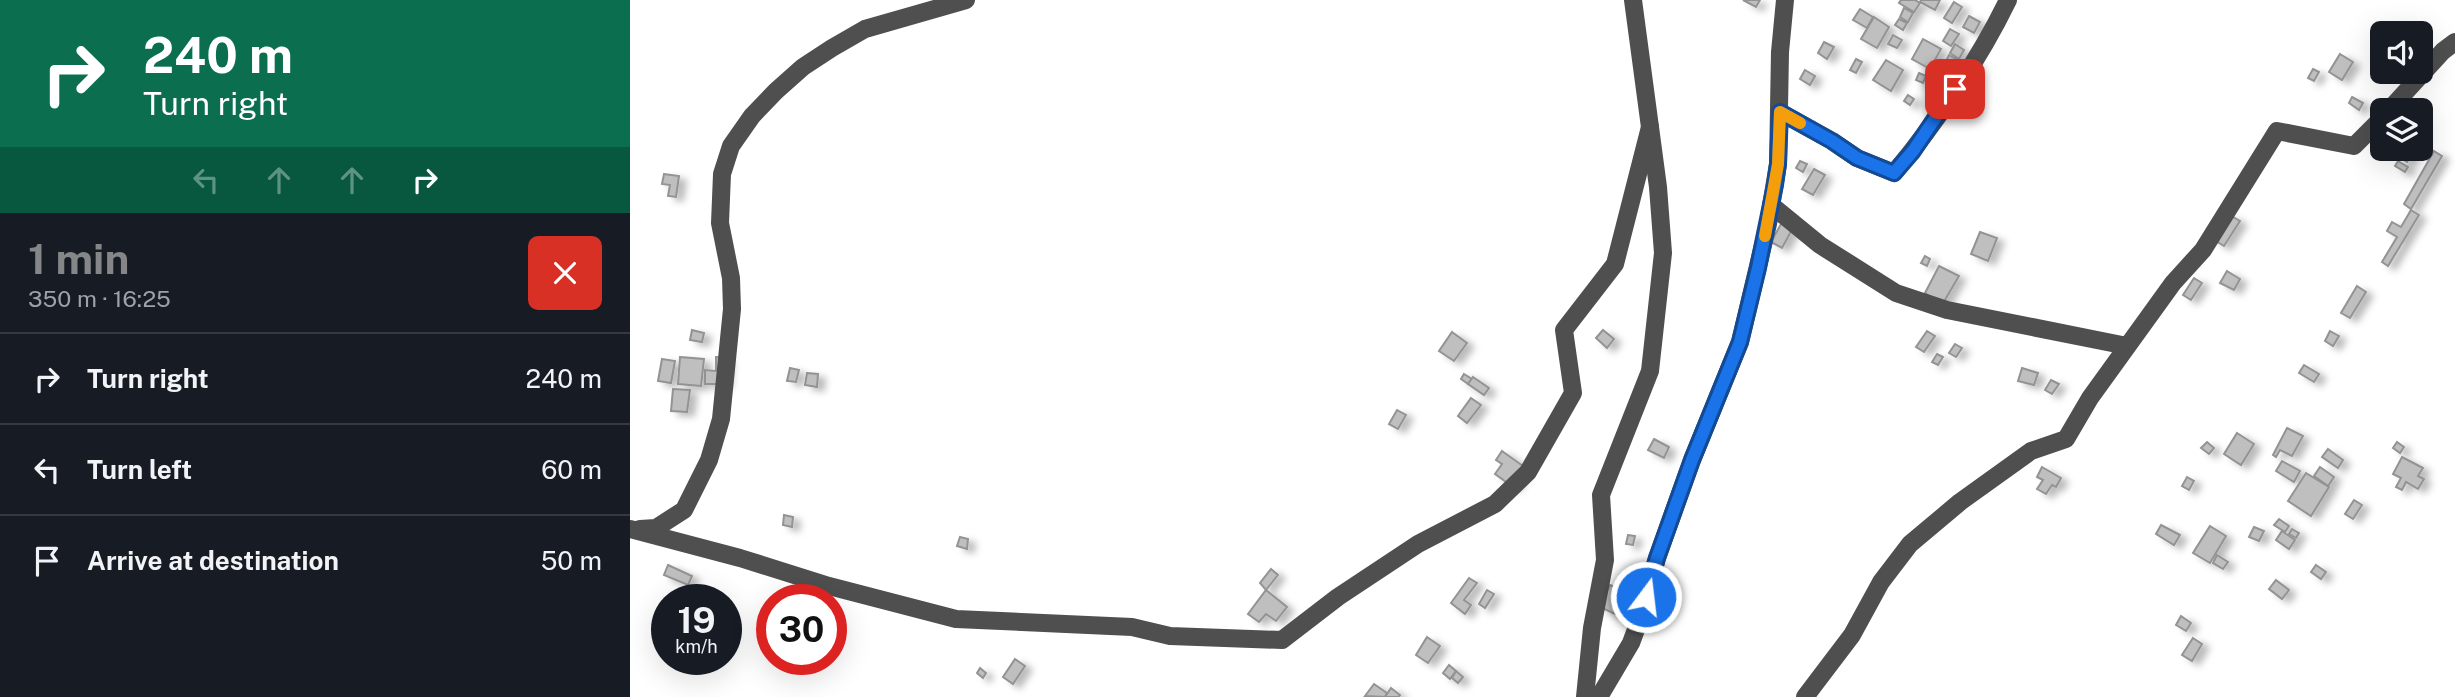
<!DOCTYPE html>
<html lang="en">
<head>
<meta charset="utf-8">
<style>
  body { margin:0; font-family:"Public Sans",sans-serif; background:#242831; color:#f1f3f6; height:100vh; display:flex; flex-direction:column; font-size:26px; white-space:nowrap }
  * { box-sizing:border-box; margin:0 }
  p { font-size:23px; color:#9ea1a6 }
  .icon { flex:none; width:38px; height:38px; fill:none; stroke:currentColor; stroke-width:2; stroke-linecap:round; stroke-linejoin:round }
  .map { position:relative; flex:1; overflow:hidden }
  .side { display:flex; flex-direction:column; background:#171b24; width:630px }
  .side>* { flex:none }
  .guide { background:#0b6e4f; color:#fff; overflow:hidden }
  .tools { position:absolute; left:1740px; top:21px; display:grid; gap:14px }
  .tools a { display:grid; place-items:center; width:63px; height:63px; border-radius:10px; background:#171b24; box-shadow:0 7px 28px #0002; font-size:35px }
  .speed { position:absolute; left:21px; top:584px; display:flex; gap:14px; font-size:35px; font-weight:700; text-align:center }
  .speed>* { display:grid; place-content:center; width:91px; height:91px; border-radius:50%; background:#171b24; box-shadow:0 7px 28px #0002; line-height:1 }
  .speed small { font-size:18px; font-weight:400 }
  .speed .limit { border:10px solid #d22; background:#fff; color:#111 }
  .pin { position:absolute; display:grid; place-items:center; width:60px; height:60px; color:#fff; margin:-30px; border-radius:14px; box-shadow:0 4px 10px #0006 }
  .me { position:absolute; width:77px; margin:-38px; rotate:15deg; stroke-linejoin:round; filter:drop-shadow(0 0 5px #0008) }
  .turn { display:flex; align-items:center; gap:24px; height:147px; padding:0 28px; font-size:32px }
  .turn .icon { width:91px; height:91px; stroke-width:2.5 }
  .turn b { display:block; font-size:49px; line-height:60px }
  .lanes { display:flex; align-items:center; height:66px; padding:0 28px; background:#0003; justify-content:center; gap:35px; direction:ltr }
  .lanes .off { opacity:.35 }
  .round { display:grid; place-items:center; flex:none; width:74px; height:74px; border-radius:10px; background:#242831 }
  .head { display:flex; align-items:center; justify-content:space-between; height:119px; padding:0 28px }
  h1 { font-size:42px; font-weight:700; line-height:52px; color:#858687 }
  ul { padding:0; list-style:none }
  li { display:flex; align-items:center; gap:21px; height:91px; padding:0 28px; border-top:2px solid #363941 }
  li div { flex:1 }
  li b { display:block; font-size:26px }
  li em { font-style:normal }
  main { display:flex; flex:1; min-height:0 }
  .map>svg:first-child { display:block }
  .building { fill:#bfbfbf; stroke:#939393; stroke-width:2; filter:url(#shadow) }
  .lines { fill:none; stroke-linecap:round; stroke-linejoin:round }
  .minor { stroke:#4f4f4f; stroke-width:18 }
  .route-casing { stroke:#114b97; stroke-width:18 }
  .route { stroke:#1a73e8; stroke-width:12 }
  .slow { stroke:#f59e0b; stroke-width:12 }
</style>
</head>
<body>
<main>
<section class="side">
<div class="guide">
<div class="turn"><svg class="icon" aria-label="right" viewBox="0 0 24 24"><path d="M7 20v-9h11M14 6l5 5-5 5"/></svg><div><b>240 m</b>Turn right</div></div>
<div class="lanes"><svg class="icon off" aria-label="left" viewBox="0 0 24 24"><path d="M17 20v-9H6M10 6l-5 5 5 5"/></svg><svg class="icon off" aria-label="ahead" viewBox="0 0 24 24"><path d="M12 20V5M6 11l6-6 6 6"/></svg><svg class="icon off" aria-label="ahead" viewBox="0 0 24 24"><path d="M12 20V5M6 11l6-6 6 6"/></svg><svg class="icon" aria-label="right" viewBox="0 0 24 24"><path d="M7 20v-9h11M14 6l5 5-5 5"/></svg></div>
</div>
<div class="head"><div><h1>1 min</h1><p>350 m · 16:25</p></div><a class="round" style="background:#d93025;color:#fff"><svg class="icon" aria-label="close" viewBox="0 0 24 24"><path d="M6 6l12 12M18 6L6 18"/></svg></a></div>
<ul>
<li><svg class="icon" aria-label="right" viewBox="0 0 24 24"><path d="M7 20v-9h11M14 6l5 5-5 5"/></svg><div><b>Turn right</b></div><em>240 m</em></li>
<li><svg class="icon" aria-label="left" viewBox="0 0 24 24"><path d="M17 20v-9H6M10 6l-5 5 5 5"/></svg><div><b>Turn left</b></div><em>60 m</em></li>
<li><svg class="icon" aria-label="arrive" viewBox="0 0 24 24"><path d="M6 21V4h12l-3 4 3 4H6"/></svg><div><b>Arrive at destination</b></div><em>50 m</em></li>
</ul>
</section>
<div class="map">
<svg width="1825" height="697" viewBox="0 0 1825 697">
  <defs>
    <filter id="shadow"><feDropShadow dx="7" dy="4" stdDeviation="3.5" flood-color="#0004"/></filter>
  </defs>
  <rect width="100%" height="100%" fill="#fff"/>
  <g class="building">
    <polygon points="1113,0 1130,0 1126,7"/>
    <polygon points="1271,0 1285,0 1290,3 1284,12 1269,3"/>
    <polygon points="1291,0 1310,0 1305,10 1290,2"/>
    <polygon points="1324,2 1332,7 1322,23 1314,18"/>
    <polygon points="1274,8 1283,13 1278,22 1270,17"/>
    <polygon points="1230,9 1243,17 1237,28 1223,20"/>
    <polygon points="1339,16 1350,22 1344,33 1333,27"/>
    <polygon points="1244,17 1259,27 1247,48 1231,39"/>
    <polygon points="1269,19 1277,23 1273,30 1265,25"/>
    <polygon points="1320,29 1329,34 1321,46 1313,41"/>
    <polygon points="1263,35 1272,40 1267,48 1258,44"/>
    <polygon points="1293,39 1311,49 1300,69 1282,59"/>
    <polygon points="1194,42 1204,47 1197,59 1188,53"/>
    <polygon points="1325,44 1334,50 1329,59 1320,53"/>
    <polygon points="1710,54 1723,62 1712,80 1699,72"/>
    <polygon points="1319,55 1328,60 1324,66 1316,61"/>
    <polygon points="1226,59 1232,62 1226,73 1220,70"/>
    <polygon points="1256,60 1273,70 1261,91 1243,80"/>
    <polygon points="1683,69 1689,72 1684,81 1678,78"/>
    <polygon points="1175,70 1185,76 1180,85 1170,79"/>
    <polygon points="1289,73 1296,76 1293,83 1286,80"/>
    <polygon points="1278,95 1284,99 1280,105 1274,101"/>
    <polygon points="1722,97 1733,103 1729,110 1719,103"/>
    <polygon points="1775,151 1782,155 1777,162 1770,158"/>
    <polygon points="1804,151 1812,156 1781,209 1774,204"/>
    <polygon points="1170,161 1177,164 1173,172 1166,168"/>
    <polygon points="1768,161 1778,167 1775,172 1765,166"/>
    <polygon points="1184,169 1195,175 1183,195 1172,189"/>
    <polygon points="34,174 49,176 46,197 38,196 40,185 32,184"/>
    <polygon points="1781,210 1789,215 1758,266 1752,262 1767,237 1757,231 1762,222 1771,227"/>
    <polygon points="1600,215 1610,221 1594,246 1584,240"/>
    <polygon points="1152,222 1163,228 1152,248 1141,242"/>
    <polygon points="1350,232 1367,238 1358,261 1341,254"/>
    <polygon points="1295,256 1300,259 1297,266 1291,263"/>
    <polygon points="1309,266 1329,276 1312,305 1295,293"/>
    <polygon points="1597,271 1610,279 1604,290 1590,283"/>
    <polygon points="1564,278 1572,283 1561,300 1553,295"/>
    <polygon points="1727,286 1736,292 1720,318 1711,313"/>
    <polygon points="62,330 74,333 72,342 60,340"/>
    <polygon points="973,330 984,339 977,348 966,338"/>
    <polygon points="1297,331 1305,336 1294,352 1286,347"/>
    <polygon points="1700,331 1709,336 1703,346 1695,341"/>
    <polygon points="822,332 837,343 824,361 809,351"/>
    <polygon points="1325,344 1332,348 1326,357 1319,353"/>
    <polygon points="1307,354 1313,357 1308,365 1302,362"/>
    <polygon points="50,357 74,359 71,386 48,384"/>
    <polygon points="86,357 96,358 94,384 75,384 75,370 86,371"/>
    <polygon points="32,359 45,361 41,383 28,381"/>
    <polygon points="1674,365 1689,374 1684,382 1669,373"/>
    <polygon points="160,368 169,370 166,382 157,381"/>
    <polygon points="1392,368 1408,373 1404,385 1388,381"/>
    <polygon points="177,373 188,374 187,387 175,385"/>
    <polygon points="834,374 842,379 838,384 831,379"/>
    <polygon points="843,377 859,388 854,395 838,384"/>
    <polygon points="1421,380 1429,384 1422,394 1415,390"/>
    <polygon points="43,389 60,390 57,412 41,411"/>
    <polygon points="841,398 851,405 837,423 828,416"/>
    <polygon points="767,410 776,415 768,429 759,424"/>
    <polygon points="1657,428 1673,436 1662,456 1650,450 1646,457 1643,455"/>
    <polygon points="1607,433 1624,444 1611,465 1594,454"/>
    <polygon points="1024,439 1039,447 1034,458 1018,450"/>
    <polygon points="1577,442 1584,448 1579,454 1571,448"/>
    <polygon points="1767,442 1774,447 1770,453 1763,448"/>
    <polygon points="1698,449 1713,460 1708,468 1692,457"/>
    <polygon points="872,451 893,466 883,487 865,474 872,464 866,460"/>
    <polygon points="1772,457 1793,468 1788,476 1794,479 1788,489 1776,482 1772,490 1766,487 1771,478 1763,474"/>
    <polygon points="1652,461 1670,471 1664,482 1646,471"/>
    <polygon points="1412,467 1431,478 1426,487 1422,485 1416,494 1407,489 1413,480 1407,477"/>
    <polygon points="1690,467 1704,477 1698,486 1684,476"/>
    <polygon points="1676,473 1699,487 1681,516 1658,501"/>
    <polygon points="1557,477 1564,481 1559,490 1552,486"/>
    <polygon points="1724,500 1732,505 1723,519 1715,514"/>
    <polygon points="154,515 163,517 162,527 153,525"/>
    <polygon points="1649,519 1659,526 1655,532 1644,525"/>
    <polygon points="1531,525 1550,535 1544,545 1526,534"/>
    <polygon points="1580,526 1596,536 1580,563 1563,553"/>
    <polygon points="1624,527 1634,531 1629,541 1619,537"/>
    <polygon points="1662,529 1669,533 1666,538 1659,534"/>
    <polygon points="1652,531 1665,540 1659,549 1646,540"/>
    <polygon points="998,535 1005,536 1003,545 996,544"/>
    <polygon points="330,537 338,539 337,549 327,546"/>
    <polygon points="1587,555 1598,562 1593,569 1583,563"/>
    <polygon points="38,565 62,576 58,585 34,575"/>
    <polygon points="1686,565 1696,572 1691,579 1681,572"/>
    <polygon points="641,569 648,575 636,590 630,583"/>
    <polygon points="839,578 847,583 834,600 841,605 835,614 821,603"/>
    <polygon points="1646,580 1659,590 1652,599 1639,589"/>
    <polygon points="980,585 997,592 987,615 970,607"/>
    <polygon points="636,590 657,607 646,621 636,614 629,622 618,614"/>
    <polygon points="857,590 864,594 855,608 849,604"/>
    <polygon points="1551,616 1561,623 1556,631 1546,625"/>
    <polygon points="797,637 810,646 798,663 786,655"/>
    <polygon points="1563,638 1572,644 1562,661 1552,655"/>
    <polygon points="385,659 395,666 383,684 373,677"/>
    <polygon points="819,665 826,671 820,679 813,673"/>
    <polygon points="350,668 356,673 353,678 347,673"/>
    <polygon points="826,671 833,677 828,683 822,678"/>
    <polygon points="744,684 757,693 755,697 735,696"/>
    <polygon points="761,688 770,695 768,697 755,697"/>
  </g>
  <g class="lines">
    <g class="minor">
      <polyline points="1759,110 1813,51 1825,42"/>
      <path d="M1150 112 1202 141 1227 158 1264 173C1306 123 1350 58 1378 0"/>
      <polyline points="1141,205 1190,245 1266,293 1317,310 1497,346"/>
      <polyline points="0,529 110,558 199,586 326,619 502,627 540,636 652,640 708,597 788,544 865,504 898,472 943,393 934,330 985,264 1020,127"/>
      <polyline points="10,529 26,528 54,510 79,460 91,419 102,309 101,278 90,223 92,174 101,146 122,116 146,91 173,67 202,48 235,29 336,0"/>
      <polyline points="955,697 962,628 975,560 971,495 1020,371 1033,253 1028,187 1003,0"/>
      <polyline points="969,697 1001,643 1011,616 1027,558 1062,460 1110,342 1138,224 1148,164 1150,52 1155,0"/>
      <polyline points="1175,697 1222,635 1251,582 1280,544 1330,502 1401,451 1436,439 1460,398 1543,283 1573,250 1647,131 1724,146 1752,118"/>
    </g>
  </g>
  <g class="lines">
    <defs>
      <polyline id="route" points="1016,597 1027,558 1062,460 1110,342 1128,268 1145,185 1148,164 1150,112 1202,141 1227,158 1264,173 1283,151 1325,89"/>
    </defs>
    <use href="#route" class="route-casing"/>
    <use href="#route" class="route"/>
    <polyline class="slow" points="1135,236 1148,164 1150,112 1170,123"/>
  </g>
</svg>
<div class="tools">
<a><svg class="icon" aria-label="sound" viewBox="0 0 24 24"><path d="M4 9h4l5-4v14l-5-4H4zM17 9q2 3 0 6"/></svg></a>
<a><svg class="icon" aria-label="layers" viewBox="0 0 24 24"><path d="M12 4l9 5-9 5-9-5zM3 14l9 5 9-5"/></svg></a>
</div>
<div class="speed"><div>19<small>km/h</small></div><div class="limit">30</div></div>
<div class="pin" style="left:1325px;top:89px;background:#d93025"><svg class="icon" aria-label="arrive" viewBox="0 0 24 24"><path d="M6 21V4h12l-3 4 3 4H6"/></svg></div>
<svg class="me" style="left:1016px;top:597px" viewBox="-20 -20 40 40"><circle r="17" fill="#1a73e8" stroke="#fff" stroke-width="3"/><path d="M0-11L8 9 0 5-8 9z" fill="#fff"/></svg>
</div>
</main>
</body>
</html>
